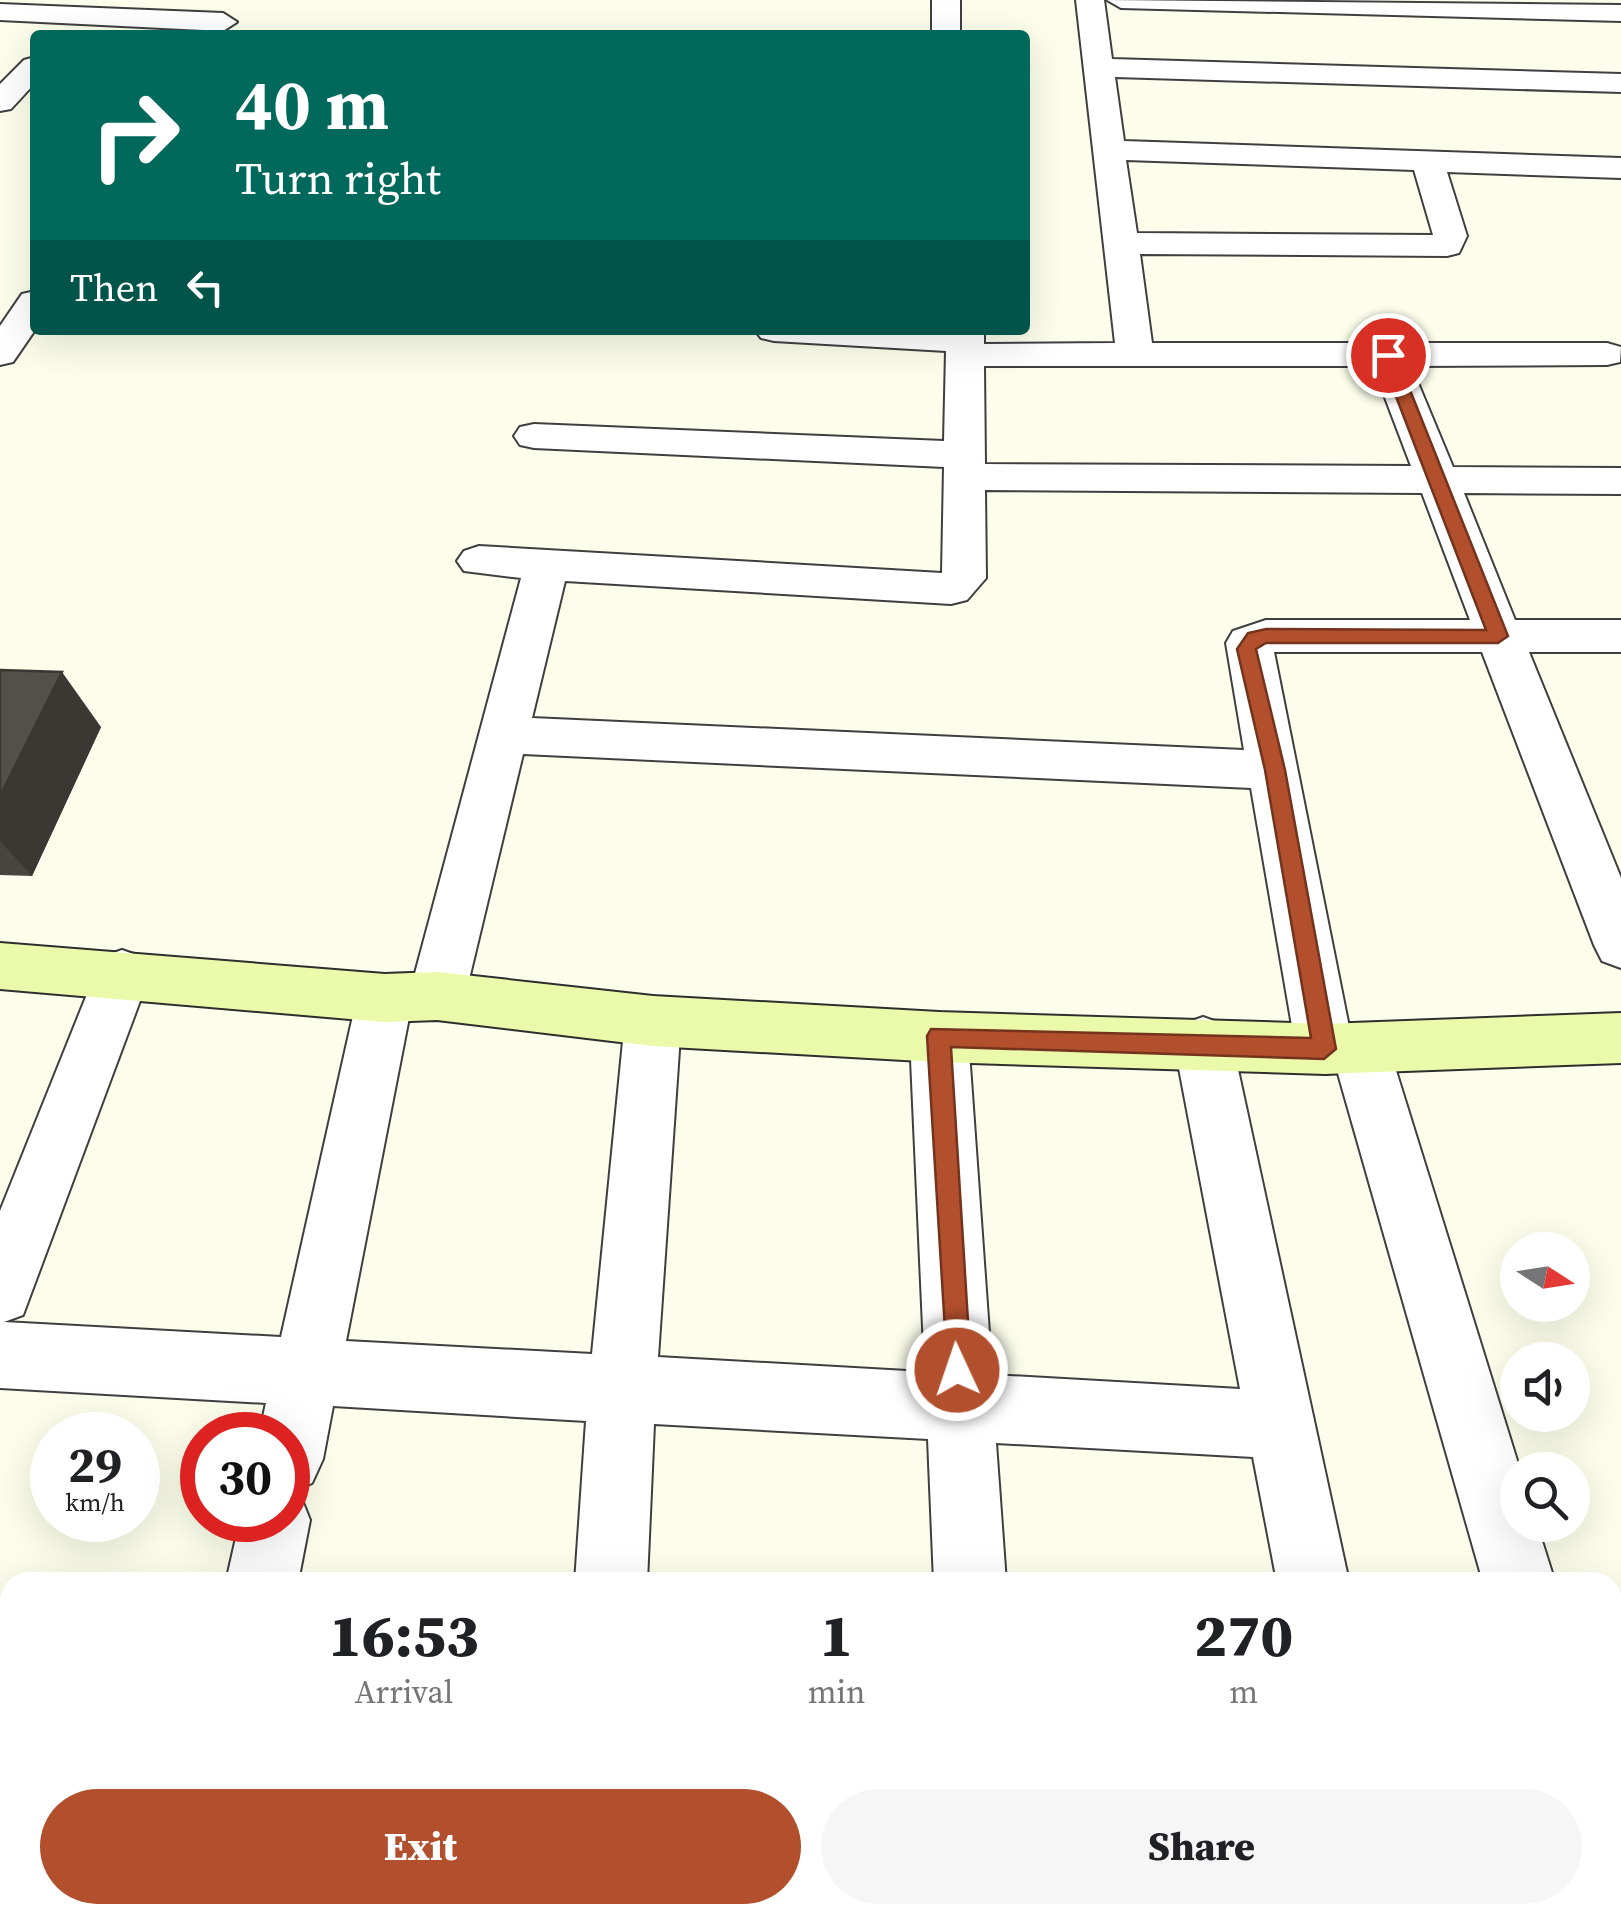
<!DOCTYPE html>
<html lang="en">
<head>
<meta charset="utf-8">
<style>
  body { margin:0; font-family:"Source Serif 4",serif; background:#f6f6f6; color:#202124; height:100vh; display:flex; flex-direction:column; font-size:38px; white-space:nowrap }
  * { box-sizing:border-box; margin:0 }
  p { font-size:32px; color:#757577 }
  .icon { flex:none; width:55px; height:55px; fill:none; stroke:currentColor; stroke-width:2; stroke-linecap:round; stroke-linejoin:round }
  .map { position:relative; flex:1; overflow:hidden }
  .sheet { position:absolute; left:0px; top:1572px; width:1622px; height:352px; display:flex; flex-direction:column; background:#fff; border-radius:30px 30px 0 0; box-shadow:0 10px 40px #0002 }
  .sheet>* { flex:none }
  .banner { position:absolute; left:30px; top:30px; width:1000px; height:305px; border-radius:10px; box-shadow:0 10px 40px #0002; background:#00695c; color:#fff; overflow:hidden }
  .needle { width:65px; rotate:102deg }
  .fabs { position:absolute; left:1500px; top:1232px; display:grid; gap:20px }
  .fabs a { display:grid; place-items:center; width:90px; height:90px; border-radius:50%; background:#fff; box-shadow:0 10px 40px #0002; font-size:50px }
  .speed { position:absolute; left:30px; top:1412px; display:flex; gap:20px; font-size:50px; font-weight:700; text-align:center }
  .speed>* { display:grid; place-content:center; width:130px; height:130px; border-radius:50%; background:#fff; box-shadow:0 10px 40px #0002; line-height:1 }
  .speed small { font-size:25px; font-weight:400 }
  .speed .limit { border:15px solid #d22; background:#fff; color:#111 }
  .pin { position:absolute; display:grid; place-items:center; width:85px; height:85px; color:#fff; margin:-42px; border:5px solid #fff; border-radius:50%; box-shadow:0 2px 10px #0007 }
  .me { position:absolute; width:110px; margin:-55px; rotate:357deg; stroke-linejoin:round; filter:drop-shadow(0 0 8px #0008) }
  .turn { display:flex; align-items:center; gap:35px; height:210px; padding:0 40px; font-size:45px }
  .turn .icon { width:130px; height:130px; stroke-width:2.5 }
  .turn b { display:block; font-size:70px; line-height:85px }
  .then { display:flex; align-items:center; height:95px; padding:0 40px; background:#0003; gap:20px; font-size:38px }
  .eta { display:flex; justify-content:space-evenly; align-items:center; height:170px; text-align:center }
  .eta b { font-size:60px; font-weight:800; line-height:70px }
  .primary-button { display:flex; gap:20px; margin-top:auto; padding:20px 40px }
  .primary-button a { flex:1; height:115px; border-radius:60px; background:#b24f2d; color:#fff; font-size:40px; font-weight:800; line-height:115px; text-align:center }
  .primary-button a+a { background:#f6f6f6; color:#202124 }
  .map>svg:first-child { display:block }
  .lines { fill:none; stroke-linecap:round; stroke-linejoin:round }
  .street-casing { stroke:#3f3f3f; stroke-width:4 }
  .secondary-casing { stroke:#2e2e2e; stroke-width:4 }
  .street { fill:#fff; fill-rule:evenodd }
  .secondary { fill:#eafaaa; fill-rule:evenodd }
  .wall { fill:#47453f }
  .shaded-wall { fill:#3a3833 }
  .building { fill:#535049; stroke:#3a3833; stroke-width:2.5 }
  .route { fill:#b24f2d; stroke:#74331d; stroke-width:2.5 }
</style>
</head>
<body>
<div class="map">
<svg width="1621" height="1923" viewBox="0 0 1621 1923">
  <rect width="100%" height="100%" fill="#fcfeeb"/>
  <g class="lines">
    <defs>
      <g id="street">
        <rect x="932" y="0" width="28" height="35"/>
        <path d="M1076 0H1104L1112 59 1621 74V92L1115 77 1124 141 1621 158V178L1447 172 1467 236 1459 253 1447 256 1140 254 1152 343H1607L1621 347 1620 362 1607 365 1411 366 1453 467 1621 468V494L1464 493 1515 620H1621V652H1529L1621 878V968L1602 961 1594 945 1482 652H1274L1349 1027 1360 1023 1380 1030 1389 1048 1520 1470 1518 1525H1537L1555 1582H1483L1337 1070 1325 1074 1305 1067 1296 1049 1251 788 523 754 465 996 457 1013 437 1020 417 1013 412 1002 346 1341 592 1354 625 1021 633 1003 653 996 673 1003 681 1021 658 1357 925 1372 910 1037 919 1019 939 1012 959 1019 968 1037 992 1375 1240 1389 1174 1042 1183 1024 1203 1017 1223 1024 1232 1042 1349 1582H1277L1253 1457 996 1443 1006 1582H934L928 1439 654 1424 647 1582H575L586 1421 333 1406 323 1459 312 1483 292 1492 300 1495 310 1520 298 1582H226L240 1520H288V1435H259L266 1403 0 1388V1211L102 957 122 950 142 957 150 974 23 1315 4 1322 281 1337 357 998 365 981 385 974 405 981 410 992 521 578 464 571 457 561 464 551 479 546 942 573 944 467 534 448 520 445 514 436 520 427 534 424 944 441 946 351 774 341 761 338 755 330H984V344L1115 343ZM1126 160 1414 170 1433 235 1137 233ZM984 366H1373L1411 466 985 464ZM985 490 1422 493 1470 620H1266L1233 631 1226 643 1244 750 532 718 565 581 951 604 967 600 986 578Z"/>
        <polygon points="1107,0 1621,5 1621,21 1121,8"/>
        <polygon points="0,4 223,13 237,22 223,31 0,20"/>
        <polygon points="35,57 35,83 11,109 0,111 0,84 24,60"/>
        <polygon points="35,291 35,330 13,362 0,365 0,326 22,294"/>
        <polygon points="1612,1859 1621,1862 1621,1923 1579,1923 1576,1915 1612,1915"/>
        <polygon points="154,1915 236,1915 235,1923 153,1923"/>
        <rect x="551" y="1915" width="82" height="8"/>
        <polygon points="948,1915 1030,1915 1031,1923 949,1923"/>
        <polygon points="1340,1915 1422,1915 1424,1923 1342,1923"/>
      </g>
      <polygon id="secondary" points="0,943 385,974 437,972 653,996 939,1012 1325,1024 1621,1013 1621,1063 1325,1074 939,1062 653,1046 437,1020 385,1022 0,989"/>
    </defs>
    <use href="#street" class="street-casing"/>
    <use href="#secondary" class="secondary-casing"/>
    <use href="#street" class="street"/>
    <use href="#secondary" class="secondary"/>
  </g>
  <polygon class="wall" points="0,670 101,727 32,876 0,875"/>
  <polygon class="shaded-wall" points="62,672 101,727 32,876 0,841 0,796"/>
  <polygon class="building" points="0,670 62,672 0,796"/>
  <polygon class="route" points="1388,351 1396,355 1508,636 1498,643 1266,643 1256,649 1285,770 1336,1049 1324,1059 951,1047 971,1370 967,1379 957,1384 948,1379 927,1036 931,1029 1311,1038 1265,770 1237,649 1248,633 1266,629 1486,630 1380,355"/>
</svg>
<div class="fabs">
<a><svg class="needle" viewBox="-14 -14 28 28"><path d="M0-13l5 13h-10z" fill="#e53935"/><path d="M0 13l5-13h-10z" fill="#757577"/></svg></a>
<a><svg class="icon" aria-label="sound" viewBox="0 0 24 24"><path d="M4 9h4l5-4v14l-5-4H4zM17 9q2 3 0 6"/></svg></a>
<a><svg class="icon" aria-label="search" viewBox="0 0 24 24"><circle cx="10" cy="10" r="6"/><path d="M15 15l6 6"/></svg></a>
</div>
<div class="speed"><div>29<small>km/h</small></div><div class="limit">30</div></div>
<div class="pin" style="left:1388px;top:355px;background:#d93025"><svg class="icon" aria-label="arrive" viewBox="0 0 24 24"><path d="M6 21V4h12l-3 4 3 4H6"/></svg></div>
<svg class="me" style="left:957px;top:1370px" viewBox="-20 -20 40 40"><circle r="17" fill="#b24f2d" stroke="#fff" stroke-width="3"/><path d="M0-11L8 9 0 5-8 9z" fill="#fff"/></svg>
<div class="banner">
<div class="turn"><svg class="icon" aria-label="right" viewBox="0 0 24 24"><path d="M7 20v-9h11M14 6l5 5-5 5"/></svg><div><b>40 m</b>Turn right</div></div>
<div class="then">Then<svg class="icon" aria-label="left" viewBox="0 0 24 24"><path d="M17 20v-9H6M10 6l-5 5 5 5"/></svg></div>
</div>
<section class="sheet">
<div class="eta">
<div><b>16:53</b><p>Arrival</p></div>
<div><b>1</b><p>min</p></div>
<div><b>270</b><p>m</p></div>
</div>
<div class="primary-button"><a>Exit</a><a>Share</a></div>
</section>
</div>
</body>
</html>
